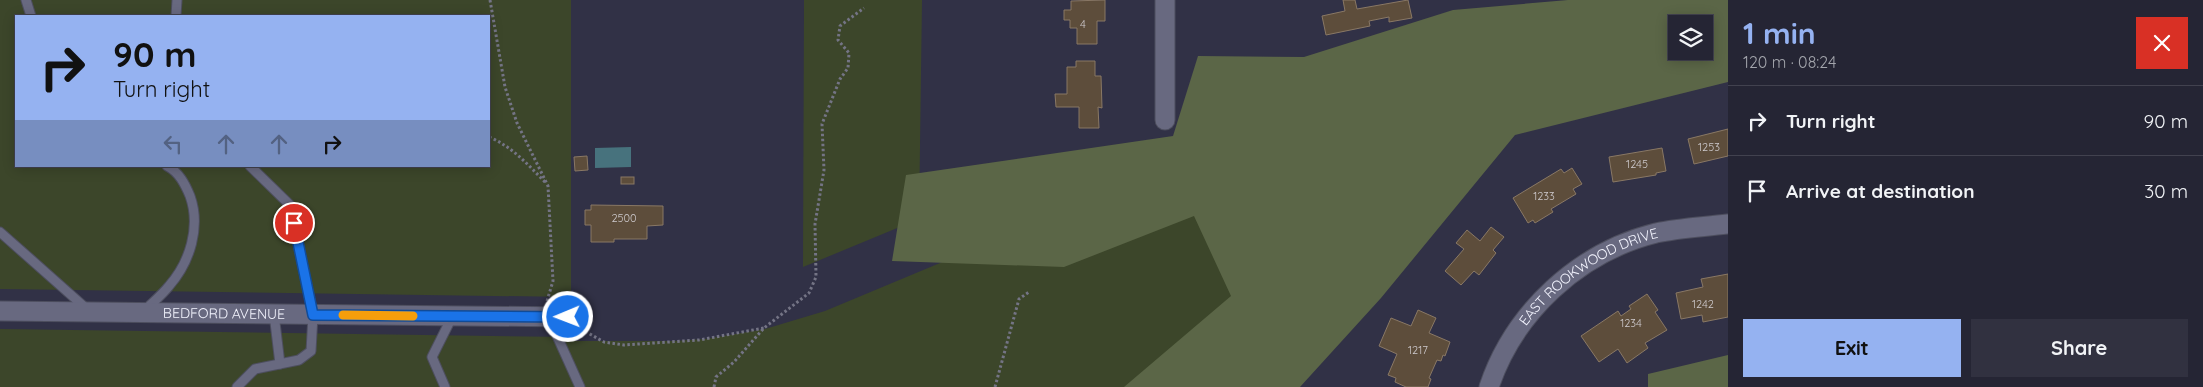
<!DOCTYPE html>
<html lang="en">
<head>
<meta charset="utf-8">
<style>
  body { margin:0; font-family:Quicksand,sans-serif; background:#313140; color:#f1f3f6; height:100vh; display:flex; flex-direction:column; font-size:19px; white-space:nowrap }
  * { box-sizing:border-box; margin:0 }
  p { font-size:16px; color:#a3a5ac }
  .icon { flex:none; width:28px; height:28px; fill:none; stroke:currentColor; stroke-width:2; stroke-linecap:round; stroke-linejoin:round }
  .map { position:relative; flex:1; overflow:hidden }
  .details { display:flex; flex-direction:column; background:#252534; width:475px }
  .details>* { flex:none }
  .hud { position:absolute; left:15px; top:15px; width:475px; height:152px; border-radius:0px; box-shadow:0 2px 12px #0003,0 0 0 1px #42424f; background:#95b2f1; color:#111; overflow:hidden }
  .fabs { position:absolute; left:1668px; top:15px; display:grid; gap:10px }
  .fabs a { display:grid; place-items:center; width:45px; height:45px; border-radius:0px; background:#252534; box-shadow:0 2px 12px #0003,0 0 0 1px #42424f; font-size:25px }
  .pin { position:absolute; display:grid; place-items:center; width:42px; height:42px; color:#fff; margin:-21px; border:2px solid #fff; border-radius:50%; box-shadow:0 1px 5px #0007 }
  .me { position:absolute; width:55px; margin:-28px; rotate:269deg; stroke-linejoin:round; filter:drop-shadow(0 0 4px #0008) }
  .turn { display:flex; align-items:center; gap:18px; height:105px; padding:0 15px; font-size:22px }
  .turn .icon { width:65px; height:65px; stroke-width:2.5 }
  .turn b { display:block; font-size:35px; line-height:42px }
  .lanes { display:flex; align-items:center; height:48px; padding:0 15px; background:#0003; justify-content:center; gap:25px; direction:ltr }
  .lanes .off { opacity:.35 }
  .round { display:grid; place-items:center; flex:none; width:52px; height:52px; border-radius:0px; background:#313140 }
  .summary { display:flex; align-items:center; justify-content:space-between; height:85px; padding:0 15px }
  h1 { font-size:30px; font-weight:700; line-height:38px; color:#95b2f1 }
  .cta { display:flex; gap:10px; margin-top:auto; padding:10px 15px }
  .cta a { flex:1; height:58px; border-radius:0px; background:#95b2f1; color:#111; font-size:20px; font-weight:700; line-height:58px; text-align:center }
  .cta a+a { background:#313140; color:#f1f3f6 }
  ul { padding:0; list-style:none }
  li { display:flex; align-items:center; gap:15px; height:70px; padding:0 15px; border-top:1px solid #42424f }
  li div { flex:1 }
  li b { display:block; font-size:19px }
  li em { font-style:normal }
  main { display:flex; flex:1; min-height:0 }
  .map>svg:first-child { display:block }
  .green { fill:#3c462a; fill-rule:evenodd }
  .forest { fill:#5b6647; fill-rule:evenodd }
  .water { fill:#47727d }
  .building { fill:#5d4d3b; stroke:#897865 }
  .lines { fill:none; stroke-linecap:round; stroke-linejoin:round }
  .lane-casing { stroke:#4d4e5e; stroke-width:11 }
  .street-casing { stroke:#4d4e5e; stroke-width:21 }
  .path { stroke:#747485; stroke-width:3; stroke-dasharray:2.5 2.5; stroke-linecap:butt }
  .lane { stroke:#686980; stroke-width:9 }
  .street { stroke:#686980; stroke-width:19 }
  .route-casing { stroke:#114b97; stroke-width:12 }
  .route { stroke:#1a73e8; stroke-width:9 }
  .slow { stroke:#f59e0b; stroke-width:9 }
  .labels { text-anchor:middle; stroke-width:5; stroke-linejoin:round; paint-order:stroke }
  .number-label { font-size:11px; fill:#cecacd }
  .street-label { font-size:14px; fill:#f3f4fe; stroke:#27273b }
</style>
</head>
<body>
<main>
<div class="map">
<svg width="1728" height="387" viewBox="0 0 1728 387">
  <rect width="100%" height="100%" fill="#313146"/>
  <g class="green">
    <path d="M0 0H571V297L0 289ZM16 16H489V166H16Z"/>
    <polygon points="804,0 922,0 919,219 803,267"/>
    <polygon points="1317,141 1280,387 0,387 0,329 570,337 570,341 674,341 705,339 765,329 825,311 1055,215"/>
  </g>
  <g class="forest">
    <path d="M1568 0H1728V82L1515 135 1381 298 1300 387H1124L1231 296 1194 216 1064 267 892 261 906 175 1173 136 1198 56 1304 57 1453 10ZM1676 24H1704V51H1676Z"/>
    <polygon points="1728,355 1728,387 1648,387 1648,374"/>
  </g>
  <polygon class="water" points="631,147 631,167 595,168 595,148"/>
  <g class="building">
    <polygon points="1105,0 1105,21 1097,21 1097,44 1077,44 1077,28 1070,28 1070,20 1064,20 1064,10 1071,10 1071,1"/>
    <polygon points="1343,0 1355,0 1357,9 1408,0 1412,18 1389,22 1389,17 1369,21 1370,26 1326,35 1322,16 1345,11"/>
    <polygon points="1076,61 1095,61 1095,76 1101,76 1102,108 1098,107 1099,128 1079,128 1079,107 1056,107 1055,94 1067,94 1067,67 1076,67"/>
    <polygon points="1728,129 1728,156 1694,164 1688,139"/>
    <polygon points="1662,148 1666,171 1656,173 1656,175 1613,182 1609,157"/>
    <polygon points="587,156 588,170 575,171 574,157"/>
    <polygon points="1572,168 1582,184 1573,189 1576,194 1551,209 1553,212 1535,223 1533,220 1528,223 1513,198 1561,169 1564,173"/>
    <rect x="621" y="177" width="13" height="7"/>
    <polygon points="591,205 663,206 663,225 647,226 647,239 614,239 614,242 591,242 591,225 585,225 585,210 591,210"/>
    <polygon points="1491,227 1504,237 1493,250 1496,253 1479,275 1474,271 1461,285 1445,271 1464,249 1456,243 1467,230 1480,241"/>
    <polygon points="1728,274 1728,317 1703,322 1702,315 1681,319 1676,293 1703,287 1701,279"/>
    <polygon points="1647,294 1658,310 1655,312 1667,330 1645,343 1648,348 1627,363 1618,349 1599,362 1581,336 1618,311 1621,316 1631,309 1629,306"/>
    <polygon points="1418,310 1436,318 1429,333 1450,342 1445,356 1443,355 1441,361 1437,360 1429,378 1431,379 1428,387 1406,387 1395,382 1396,378 1388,375 1397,354 1379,346 1391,318 1411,326"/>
  </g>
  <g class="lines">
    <defs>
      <g id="lane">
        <polyline points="26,0 31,16"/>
        <polyline points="176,16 177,0"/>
        <polyline points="0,232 88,310"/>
        <path d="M144 311C152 303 162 295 169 286 190 262 201 227 190 196 185 184 179 172 167 166"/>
        <polyline points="274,314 280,364"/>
        <polyline points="558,317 557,336 580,387"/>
        <polyline points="237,387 255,369 299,360 311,351 313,315 290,205 250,166"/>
        <polyline points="445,387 432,357 452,317"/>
      </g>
      <g id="street">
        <polyline points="1165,120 1165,0"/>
        <path id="s1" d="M0 311 568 317"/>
        <path id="s2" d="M1489 387C1514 312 1579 252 1656 233 1680 228 1704 227 1728 224"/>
      </g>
    </defs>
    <use href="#lane" class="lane-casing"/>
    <use href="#street" class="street-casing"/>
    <g class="path">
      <polyline points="490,0 505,87 517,123 548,186 553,281 547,301"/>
      <path d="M489 137C513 147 528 165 546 183"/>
      <polyline points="581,329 604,342 624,345 699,340 764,328"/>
      <polyline points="714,387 716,377 734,362 764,328 809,293 816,277 815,224 824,170 822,124 840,79 848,68 849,53 838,40 840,26 864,8"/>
      <polyline points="995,387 1019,299 1029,292"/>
    </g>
    <use href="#lane" class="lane"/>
    <use href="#street" class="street"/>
  </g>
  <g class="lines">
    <defs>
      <polyline id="route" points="294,223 313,315 568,317"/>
    </defs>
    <use href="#route" class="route-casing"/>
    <use href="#route" class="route"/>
    <polyline class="slow" points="343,315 413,316"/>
  </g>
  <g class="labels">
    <g class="number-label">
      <text x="1083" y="28">4</text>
      <text x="1709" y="151">1253</text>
      <text x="1637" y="168">1245</text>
      <text x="1544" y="200">1233</text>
      <text x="624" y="222">2500</text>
      <text x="1703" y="308">1242</text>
      <text x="1631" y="327">1234</text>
      <text x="1418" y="354">1217</text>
    </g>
    <g class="street-label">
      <text dy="5" stroke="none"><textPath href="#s2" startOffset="155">EAST ROOKWOOD DRIVE</textPath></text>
      <text dy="5" stroke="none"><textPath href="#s1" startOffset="224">BEDFORD AVENUE</textPath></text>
    </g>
  </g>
</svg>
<div class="fabs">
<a><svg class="icon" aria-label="layers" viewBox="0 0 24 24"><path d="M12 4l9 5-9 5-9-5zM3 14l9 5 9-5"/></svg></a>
</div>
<div class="pin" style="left:294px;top:223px;background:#d93025"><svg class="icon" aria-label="arrive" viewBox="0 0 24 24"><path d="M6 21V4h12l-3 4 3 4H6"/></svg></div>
<svg class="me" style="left:568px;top:317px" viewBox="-20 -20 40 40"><circle r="17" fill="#1a73e8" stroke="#fff" stroke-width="3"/><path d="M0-11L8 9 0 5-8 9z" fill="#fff"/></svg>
<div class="hud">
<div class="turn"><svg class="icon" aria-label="right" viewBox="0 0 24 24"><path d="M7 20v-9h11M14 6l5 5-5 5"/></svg><div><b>90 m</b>Turn right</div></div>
<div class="lanes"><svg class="icon off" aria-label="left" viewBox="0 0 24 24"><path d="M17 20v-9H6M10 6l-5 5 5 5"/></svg><svg class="icon off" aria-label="ahead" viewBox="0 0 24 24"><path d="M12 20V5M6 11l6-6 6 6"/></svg><svg class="icon off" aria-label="ahead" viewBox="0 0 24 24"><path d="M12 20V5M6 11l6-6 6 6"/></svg><svg class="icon" aria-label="right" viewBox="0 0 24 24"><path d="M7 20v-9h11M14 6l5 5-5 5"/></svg></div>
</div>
</div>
<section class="details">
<div class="summary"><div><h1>1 min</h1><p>120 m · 08:24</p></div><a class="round" style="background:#d93025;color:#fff"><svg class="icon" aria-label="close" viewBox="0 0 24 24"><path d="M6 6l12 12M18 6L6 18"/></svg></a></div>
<ul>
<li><svg class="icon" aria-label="right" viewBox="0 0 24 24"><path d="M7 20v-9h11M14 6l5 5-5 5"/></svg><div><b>Turn right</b></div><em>90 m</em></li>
<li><svg class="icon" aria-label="arrive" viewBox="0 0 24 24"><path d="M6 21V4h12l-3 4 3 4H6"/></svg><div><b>Arrive at destination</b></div><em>30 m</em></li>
</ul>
<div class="cta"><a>Exit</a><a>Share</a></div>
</section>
</main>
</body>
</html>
